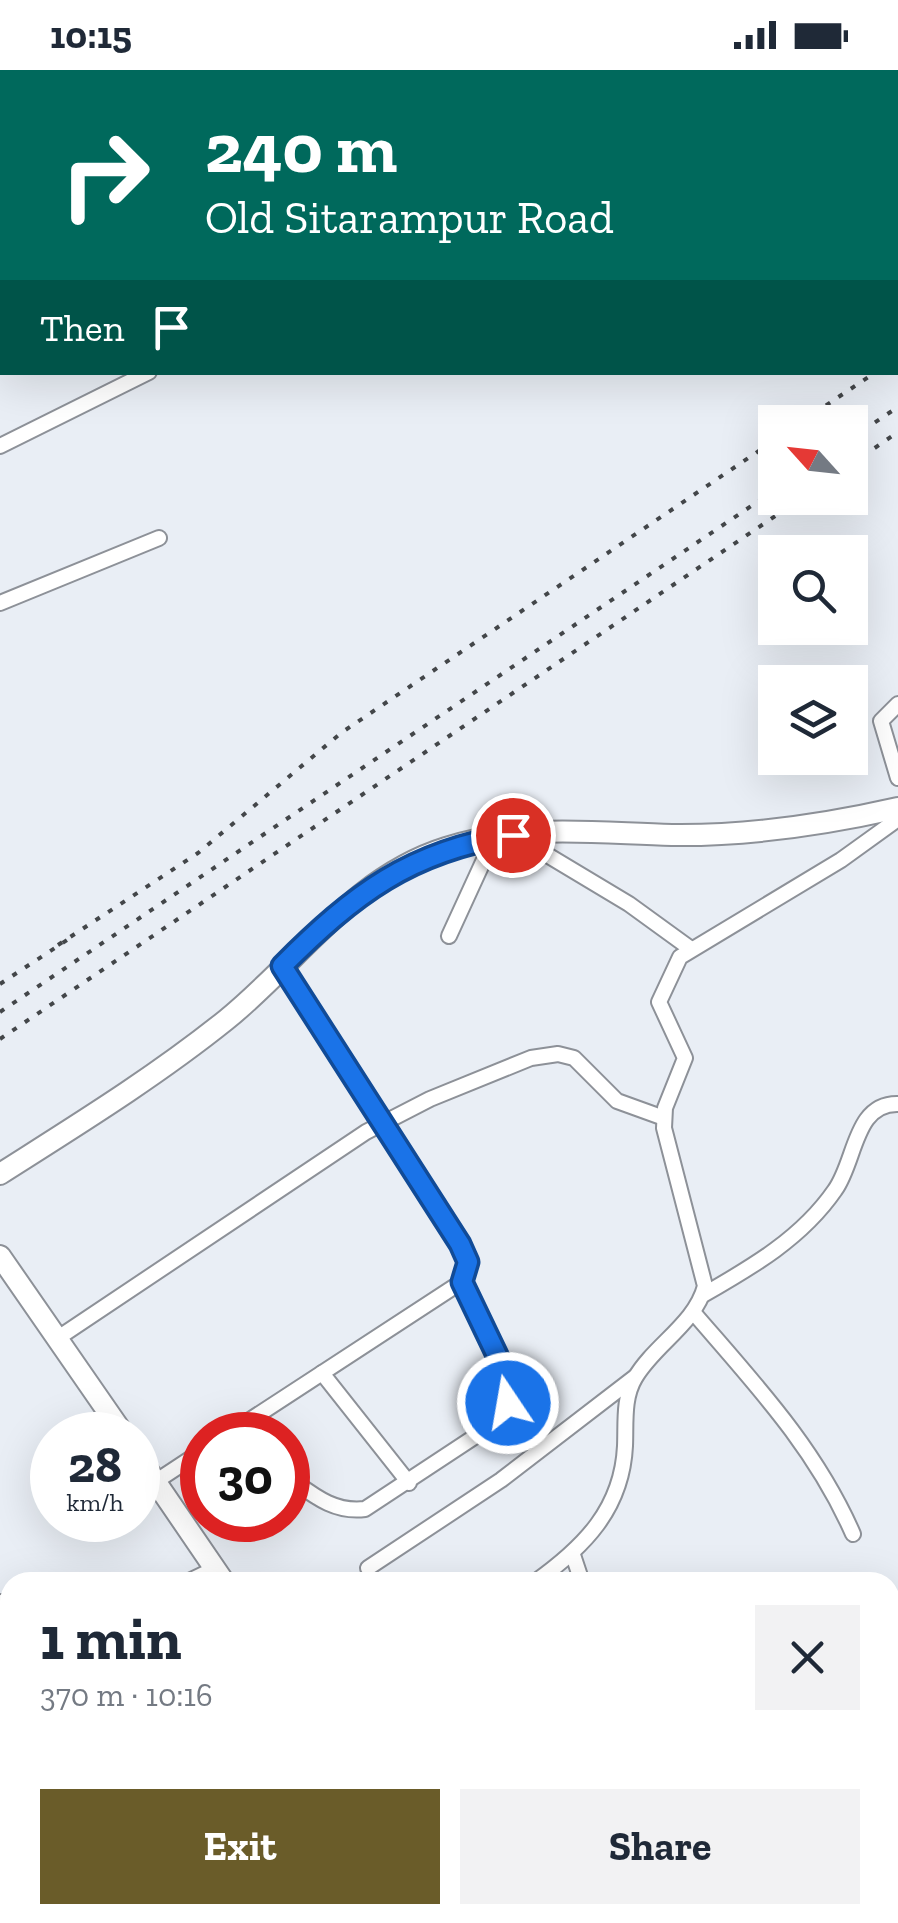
<!DOCTYPE html>
<html lang="en">
<head>
<meta charset="utf-8">
<style>
  body { margin:0; font-family:"Zilla Slab",serif; background:#f2f2f3; color:#1f2937; height:100vh; display:flex; flex-direction:column; font-size:38px; white-space:nowrap }
  * { box-sizing:border-box; margin:0 }
  p { font-size:32px; color:#747a83 }
  .icon { flex:none; width:55px; height:55px; fill:none; stroke:currentColor; stroke-width:2; stroke-linecap:round; stroke-linejoin:round }
  .map { position:relative; flex:1; overflow:hidden }
  .drawer { position:absolute; left:0px; top:1502px; width:900px; height:352px; display:flex; flex-direction:column; background:#fff; border-radius:30px 30px 0 0; box-shadow:0 10px 40px #0002 }
  .drawer>* { flex:none }
  .guide { position:absolute; left:0px; top:0px; width:900px; height:305px; box-shadow:0 10px 40px #0002; background:#00695c; color:#fff; overflow:hidden }
  .needle { width:65px; rotate:297deg }
  .tools { position:absolute; left:758px; top:335px; display:grid; gap:20px }
  .tools a { display:grid; place-items:center; width:110px; height:110px; border-radius:0px; background:#fff; box-shadow:0 10px 40px #0002; font-size:50px }
  .speed { position:absolute; left:30px; top:1342px; display:flex; gap:20px; font-size:50px; font-weight:700; text-align:center }
  .speed>* { display:grid; place-content:center; width:130px; height:130px; border-radius:50%; background:#fff; box-shadow:0 10px 40px #0002; line-height:1 }
  .speed small { font-size:25px; font-weight:400 }
  .speed .limit { border:15px solid #d22; background:#fff; color:#111 }
  .pin { position:absolute; display:grid; place-items:center; width:85px; height:85px; color:#fff; margin:-42px; border:5px solid #fff; border-radius:50%; box-shadow:0 2px 10px #0007 }
  .me { position:absolute; width:110px; margin:-55px; rotate:348deg; stroke-linejoin:round; filter:drop-shadow(0 0 8px #0008) }
  .turn { display:flex; align-items:center; gap:35px; height:210px; padding:0 40px; font-size:45px }
  .turn .icon { width:130px; height:130px; stroke-width:2.5 }
  .turn b { display:block; font-size:70px; line-height:85px }
  .then { display:flex; align-items:center; height:95px; padding:0 40px; background:#0003; gap:20px; font-size:38px }
  .round { display:grid; place-items:center; flex:none; width:105px; height:105px; border-radius:0px; background:#f2f2f3 }
  .overview { display:flex; align-items:center; justify-content:space-between; height:170px; padding:0 40px }
  h1 { font-size:60px; font-weight:700; line-height:75px }
  .primary-button { display:flex; gap:20px; margin-top:auto; padding:20px 40px }
  .primary-button a { flex:1; height:115px; border-radius:0px; background:#6a5c29; color:#fff; font-size:40px; font-weight:700; line-height:115px; text-align:center }
  .primary-button a+a { background:#f2f2f3; color:#1f2937 }
  .status { display:flex; justify-content:space-between; align-items:center; height:70px; padding:0 50px; background:#fff; direction:ltr }
  .status svg { height:28px; fill:currentColor }
  .map>svg:first-child { display:block }
  .lines { fill:none; stroke-linecap:round; stroke-linejoin:round }
  .street-casing { stroke:#8d9198; stroke-width:18 }
  .secondary-casing { stroke:#8d9198; stroke-width:24 }
  .street { stroke:#fff; stroke-width:14 }
  .secondary { stroke:#fff; stroke-width:20 }
  .rail { stroke:#434649; stroke-width:4; stroke-dasharray:5 10; stroke-linecap:butt }
  .route-casing { stroke:#114b97; stroke-width:25 }
  .route { stroke:#1a73e8; stroke-width:18 }
</style>
</head>
<body>
<div class="status"><b>10:15</b><svg viewBox="0 0 49 12"><path d="M0 12V9h3v3zM5 12V6h3v6zM10 12V3h3v9zM15 12V0h3v12zM26 1h20v11H26zM47 4h2v5h-2z"/></svg></div>
<div class="map">
<svg width="898" height="1853" viewBox="0 0 898 1853">
  <rect width="100%" height="100%" fill="#e9eef5"/>
  <g class="lines">
    <defs>
      <g id="street">
        <polyline points="201,0 202,2"/>
        <polyline points="255,0 256,2"/>
        <polyline points="467,0 468,2"/>
        <polyline points="161,2 169,0"/>
        <polyline points="732,2 736,0"/>
        <polyline points="0,376 149,302"/>
        <polyline points="0,533 159,468"/>
        <polyline points="898,634 881,651 898,708"/>
        <polyline points="514,765 629,834 691,879"/>
        <polyline points="449,866 494,768"/>
        <path d="M703 1225C752 1197 802 1168 835 1120 856 1091 854 1033 898 1034"/>
        <path d="M693 1242C754 1313 815 1377 853 1464"/>
        <polyline points="58,1268 366,1062 430,1029 531,988 558,984 574,988 617,1031 664,1048"/>
        <polyline points="322,1303 409,1413"/>
        <polyline points="227,1365 463,1211 468,1202 460,1174 282,896"/>
        <path d="M288 1407C312 1424 333 1443 365 1439L494 1354 508 1333 507 1306 463 1211"/>
        <polyline points="155,1412 202,1381"/>
        <polyline points="573,1485 582,1512"/>
        <polyline points="368,1498 501,1410 635,1307"/>
        <polyline points="187,1512 214,1499"/>
        <path d="M535 1512C584 1477 622 1439 625 1376 626 1353 623 1328 635 1308 654 1275 695 1254 705 1216L664 1058 665 1038 685 988 659 932 680 887 841 790 898 749"/>
        <polyline points="0,1532 10,1538"/>
        <polyline points="0,1745 10,1753"/>
        <polyline points="890,1806 898,1810"/>
        <polyline points="128,1845 137,1853"/>
        <polyline points="762,1845 763,1853"/>
        <polyline points="0,1846 10,1853"/>
        <polyline points="377,1853 383,1845"/>
      </g>
      <g id="secondary">
        <path d="M0 1104C77 1055 155 1007 226 950 298 892 353 807 446 778 525 753 593 763 672 765 750 766 823 755 898 738"/>
        <polyline points="0,1186 124,1365"/>
        <polyline points="138,1386 224,1512"/>
        <polyline points="445,1845 450,1853"/>
      </g>
    </defs>
    <use href="#street" class="street-casing"/>
    <use href="#secondary" class="secondary-casing"/>
    <use href="#street" class="street"/>
    <use href="#secondary" class="secondary"/>
    <g class="rail">
      <polyline points="898,288 898,287"/>
      <polyline points="801,352 876,302"/>
      <polyline points="850,369 898,337"/>
      <polyline points="850,395 898,362"/>
      <polyline points="58,875 198,783 341,663 775,370"/>
      <polyline points="0,914 67,870"/>
      <polyline points="0,942 775,420"/>
      <polyline points="0,969 802,428"/>
    </g>
  </g>
  <g class="lines">
    <defs>
      <path id="route" d="M508 1333 507 1306 462 1212 468 1192 460 1174 282 896C354 824 410 781 513 765"/>
    </defs>
    <use href="#route" class="route-casing"/>
    <use href="#route" class="route"/>
  </g>
</svg>
<div class="tools">
<a><svg class="needle" viewBox="-14 -14 28 28"><path d="M0-13l5 13h-10z" fill="#e53935"/><path d="M0 13l5-13h-10z" fill="#747a83"/></svg></a>
<a><svg class="icon" aria-label="search" viewBox="0 0 24 24"><circle cx="10" cy="10" r="6"/><path d="M15 15l6 6"/></svg></a>
<a><svg class="icon" aria-label="layers" viewBox="0 0 24 24"><path d="M12 4l9 5-9 5-9-5zM3 14l9 5 9-5"/></svg></a>
</div>
<div class="speed"><div>28<small>km/h</small></div><div class="limit">30</div></div>
<div class="pin" style="left:513px;top:765px;background:#d93025"><svg class="icon" aria-label="arrive" viewBox="0 0 24 24"><path d="M6 21V4h12l-3 4 3 4H6"/></svg></div>
<svg class="me" style="left:508px;top:1333px" viewBox="-20 -20 40 40"><circle r="17" fill="#1a73e8" stroke="#fff" stroke-width="3"/><path d="M0-11L8 9 0 5-8 9z" fill="#fff"/></svg>
<div class="guide">
<div class="turn"><svg class="icon" aria-label="right" viewBox="0 0 24 24"><path d="M7 20v-9h11M14 6l5 5-5 5"/></svg><div><b>240 m</b>Old Sitarampur Road</div></div>
<div class="then">Then<svg class="icon" aria-label="arrive" viewBox="0 0 24 24"><path d="M6 21V4h12l-3 4 3 4H6"/></svg></div>
</div>
<section class="drawer">
<div class="overview"><div><h1>1 min</h1><p>370 m · 10:16</p></div><a class="round"><svg class="icon" aria-label="close" viewBox="0 0 24 24"><path d="M6 6l12 12M18 6L6 18"/></svg></a></div>
<div class="primary-button"><a>Exit</a><a>Share</a></div>
</section>
</div>
</body>
</html>
